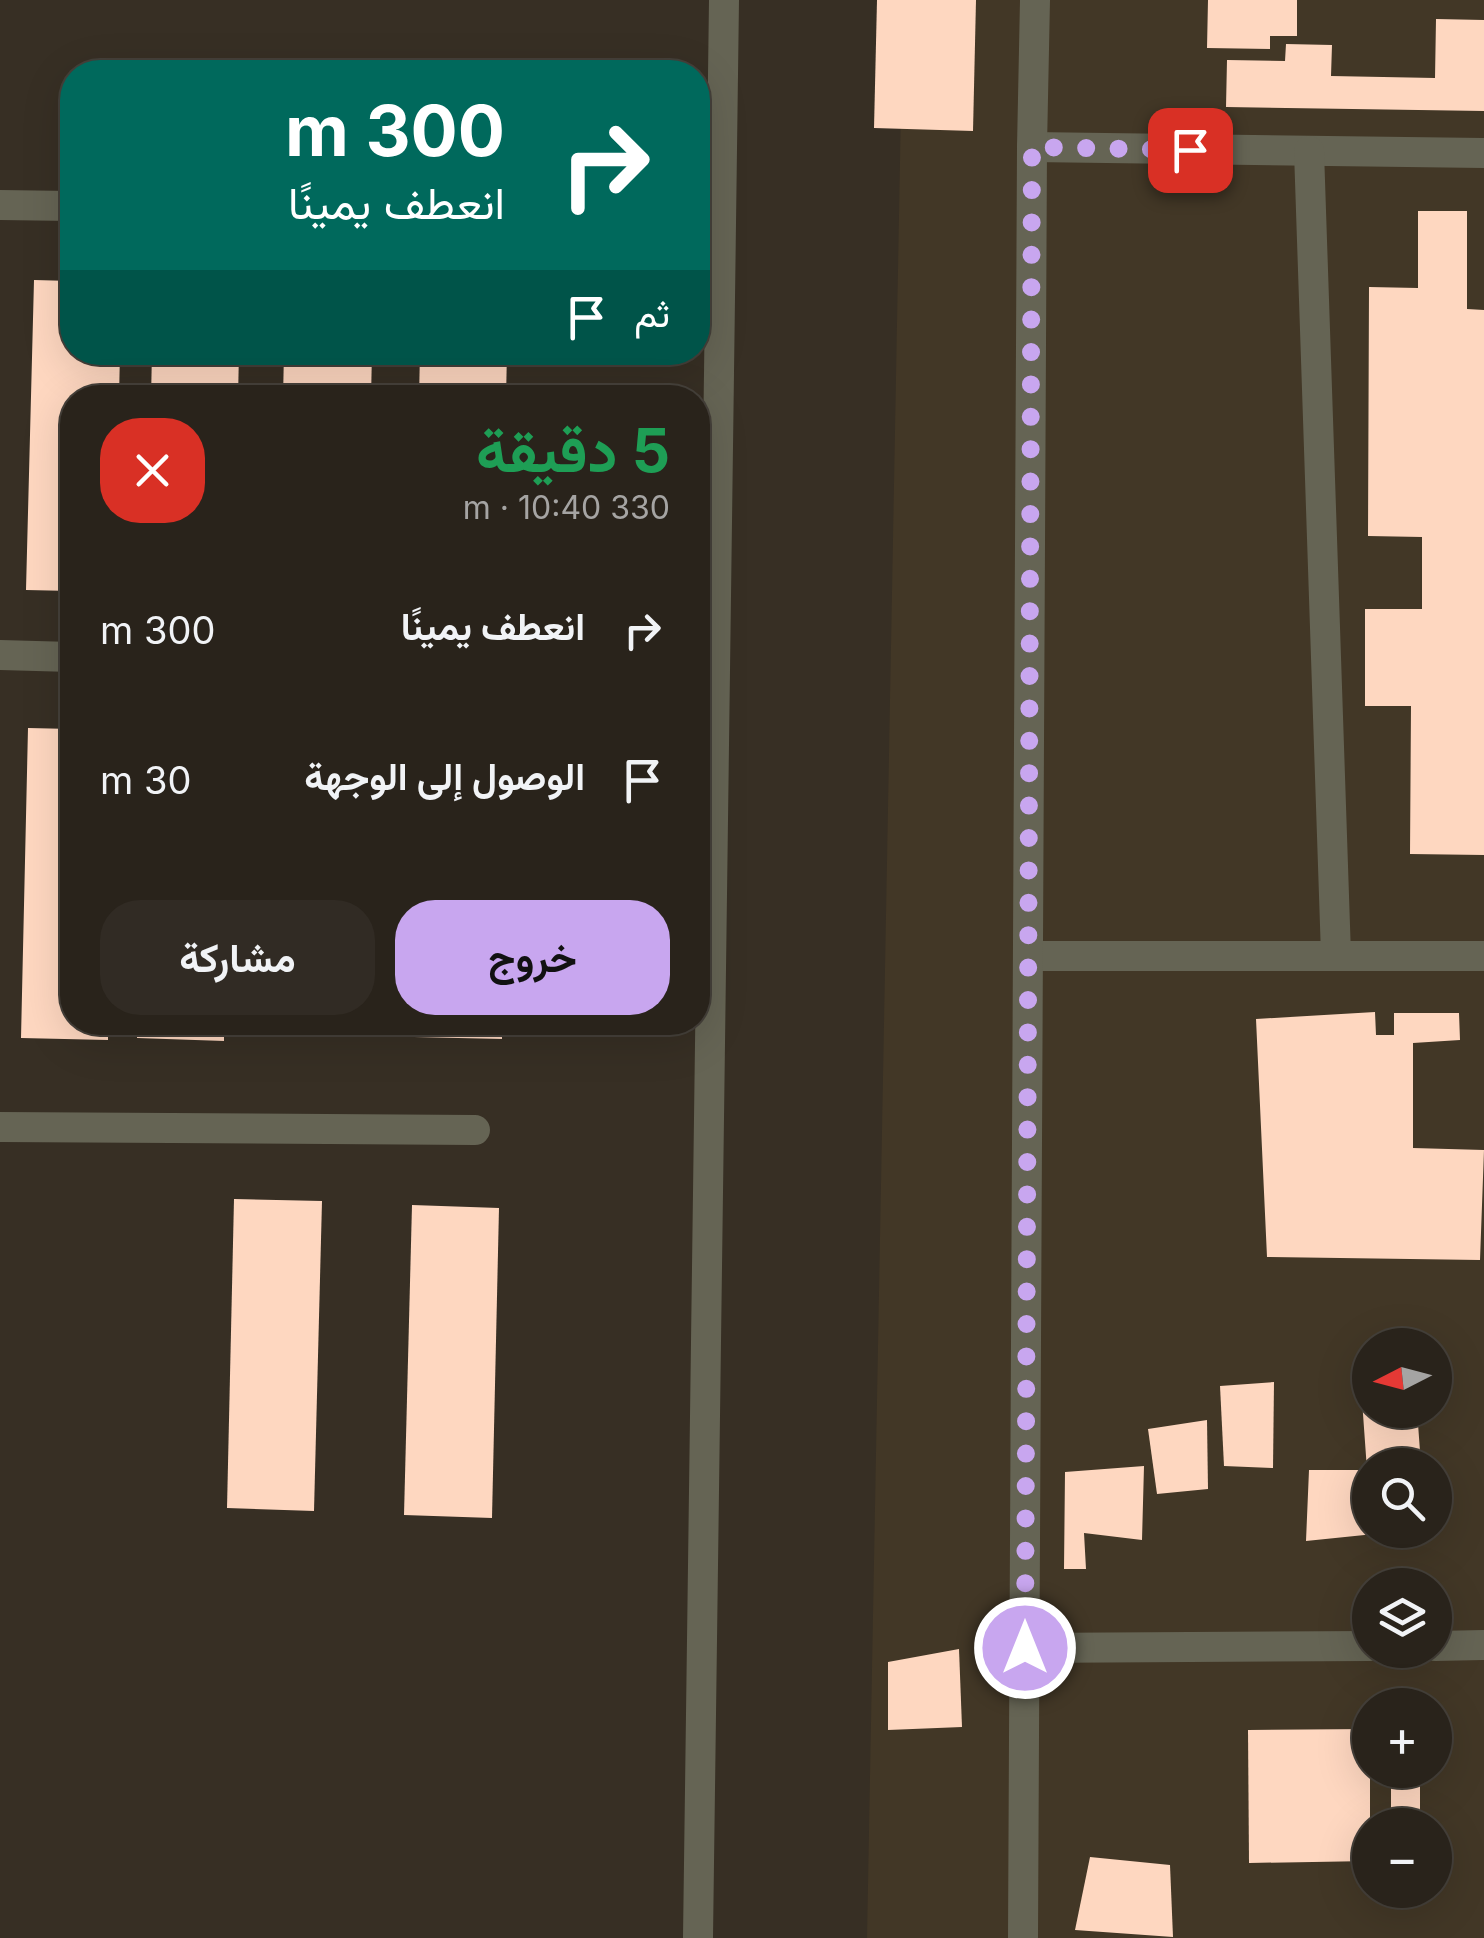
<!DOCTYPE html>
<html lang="ar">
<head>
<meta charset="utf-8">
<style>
  body { margin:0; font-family:Inter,Vazirmatn,sans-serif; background:#312b24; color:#f1f3f6; direction:rtl; height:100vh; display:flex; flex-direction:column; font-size:38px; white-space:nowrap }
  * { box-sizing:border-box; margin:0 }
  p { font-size:32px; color:#a5a4a3 }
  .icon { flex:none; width:55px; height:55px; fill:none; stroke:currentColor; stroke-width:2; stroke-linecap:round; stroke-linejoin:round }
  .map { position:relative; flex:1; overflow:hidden; direction:ltr }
  .side { position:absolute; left:60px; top:385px; width:650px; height:650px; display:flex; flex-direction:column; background:#29231b; border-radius:40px; box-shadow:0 10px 40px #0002,0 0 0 2px #45403a; direction:rtl }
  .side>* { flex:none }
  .hud { position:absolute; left:60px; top:60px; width:650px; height:305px; border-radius:40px; box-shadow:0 10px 40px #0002,0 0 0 2px #45403a; direction:rtl; background:#00695c; color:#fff; overflow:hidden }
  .needle { width:65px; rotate:264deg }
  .fabs { position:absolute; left:1352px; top:1328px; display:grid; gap:20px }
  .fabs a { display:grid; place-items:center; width:100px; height:100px; border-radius:50%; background:#29231b; box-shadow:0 10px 40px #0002,0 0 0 2px #45403a; font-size:50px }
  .pin { position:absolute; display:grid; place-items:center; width:85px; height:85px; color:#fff; margin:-42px; border-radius:20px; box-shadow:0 5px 15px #0006 }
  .me { position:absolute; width:110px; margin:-55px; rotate:0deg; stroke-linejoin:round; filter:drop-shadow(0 0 8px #0008) }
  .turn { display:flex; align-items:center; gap:35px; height:210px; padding:0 40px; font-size:45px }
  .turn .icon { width:130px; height:130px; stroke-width:2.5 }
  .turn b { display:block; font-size:70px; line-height:85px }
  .then { display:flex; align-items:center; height:95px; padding:0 40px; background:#0003; gap:20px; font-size:38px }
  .round { display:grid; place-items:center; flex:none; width:105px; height:105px; border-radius:40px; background:#312b24 }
  .overview { display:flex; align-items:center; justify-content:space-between; height:170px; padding:0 40px }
  h1 { font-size:60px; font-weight:700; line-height:75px; color:#1e9e55 }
  .cta { display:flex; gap:20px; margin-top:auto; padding:20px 40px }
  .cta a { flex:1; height:115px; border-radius:40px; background:#c8a6ef; color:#111; font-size:40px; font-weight:700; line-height:115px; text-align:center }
  .cta a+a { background:#312b24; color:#f1f3f6 }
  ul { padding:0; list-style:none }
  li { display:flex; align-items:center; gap:30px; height:150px; padding:0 40px }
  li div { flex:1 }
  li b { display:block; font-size:38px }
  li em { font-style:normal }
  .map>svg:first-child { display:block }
  .built { fill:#423726; fill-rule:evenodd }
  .building { fill:#fed7c0 }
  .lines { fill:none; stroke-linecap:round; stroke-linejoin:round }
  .minor { stroke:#656454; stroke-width:30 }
  .route { stroke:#c8a6ef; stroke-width:18; stroke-dasharray:0 32.4 }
</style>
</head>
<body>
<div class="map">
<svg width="1484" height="1938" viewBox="0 0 1484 1938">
  <rect width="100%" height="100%" fill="#372f24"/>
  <path class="built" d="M903 0H1484V1938H867ZM1370 1345H1435V1410H1370ZM1370 1465H1435V1530H1370ZM1370 1585H1435V1650H1370ZM1370 1705H1435V1770H1370ZM1370 1825H1435V1890H1370Z"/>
  <g class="building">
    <polygon points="877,0 976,0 973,131 874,128"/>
    <polygon points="1208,0 1297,0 1297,36 1270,36 1270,49 1207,48"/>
    <polygon points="1436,19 1484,20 1484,111 1226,107 1227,60 1285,61 1286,44 1332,45 1331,76 1435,78"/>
    <polygon points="262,59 505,61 505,72 261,72"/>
    <polygon points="1418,211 1467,211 1467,309 1484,310 1484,855 1410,854 1411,706 1365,706 1365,609 1422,609 1422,537 1368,536 1369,287 1418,288"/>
    <polygon points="34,280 72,281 72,352 120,352 119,398 72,398 72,591 26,590"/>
    <polygon points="152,352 239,352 238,398 151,398"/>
    <polygon points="284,352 372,352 371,398 283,398"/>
    <polygon points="420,352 507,352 506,398 419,398"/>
    <polygon points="28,728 72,729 72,1022 108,1022 108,1040 21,1038"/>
    <polygon points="1375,1012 1376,1035 1394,1035 1394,1013 1459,1013 1460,1040 1413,1043 1413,1148 1484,1150 1480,1260 1267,1257 1256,1019"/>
    <polygon points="137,1022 224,1022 224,1041 137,1038"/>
    <polygon points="275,1022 363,1022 362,1034 275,1031"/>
    <polygon points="415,1022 502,1022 502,1039 414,1037"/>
    <polygon points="234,1199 322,1201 314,1511 227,1508"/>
    <polygon points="412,1205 499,1208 492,1518 404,1515"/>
    <polygon points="1274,1382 1273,1468 1224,1466 1220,1386"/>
    <polygon points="1370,1385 1370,1410 1417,1410 1421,1465 1370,1465 1370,1530 1384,1530 1384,1533 1306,1541 1309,1470 1367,1470 1361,1386"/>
    <polygon points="1207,1420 1208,1489 1157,1494 1148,1429"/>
    <polygon points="1144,1466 1142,1540 1084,1533 1086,1569 1064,1569 1065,1472"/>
    <polygon points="959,1649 962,1727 888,1730 888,1662"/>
    <polygon points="1370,1729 1370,1861 1249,1863 1248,1730"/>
    <rect x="1391" y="1770" width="29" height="55"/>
    <polygon points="1090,1857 1170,1865 1173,1937 1075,1930"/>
  </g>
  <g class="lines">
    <g class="minor">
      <polyline points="1032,147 1484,153"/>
      <polyline points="1309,151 1336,955"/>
      <polyline points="0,205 72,206"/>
      <polyline points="0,655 72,657"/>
      <polyline points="1028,956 1484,956"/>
      <polyline points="0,1127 475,1130"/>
      <polyline points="1435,1646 1484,1645"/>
      <polyline points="1025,1648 1370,1646"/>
      <polyline points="698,1938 724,0"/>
      <polyline points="1023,1938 1032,147 1035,0"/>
    </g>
  </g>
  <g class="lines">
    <polyline class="route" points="1025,1648 1032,147 1190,150"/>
  </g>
</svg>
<div class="fabs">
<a><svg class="needle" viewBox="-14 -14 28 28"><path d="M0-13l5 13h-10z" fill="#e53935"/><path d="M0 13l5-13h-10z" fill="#a5a4a3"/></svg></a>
<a><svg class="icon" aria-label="search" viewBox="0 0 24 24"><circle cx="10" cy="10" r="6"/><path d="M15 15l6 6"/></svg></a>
<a><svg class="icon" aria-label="layers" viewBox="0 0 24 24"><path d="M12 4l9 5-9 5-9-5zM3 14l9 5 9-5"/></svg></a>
<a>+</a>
<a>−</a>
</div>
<div class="pin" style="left:1190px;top:150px;background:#d93025"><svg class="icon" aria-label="arrive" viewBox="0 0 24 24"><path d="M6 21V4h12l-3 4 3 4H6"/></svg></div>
<svg class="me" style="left:1025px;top:1648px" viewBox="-20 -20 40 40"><circle r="17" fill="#c8a6ef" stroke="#fff" stroke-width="3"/><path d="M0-11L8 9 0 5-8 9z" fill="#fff"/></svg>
<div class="hud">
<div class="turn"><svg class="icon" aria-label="right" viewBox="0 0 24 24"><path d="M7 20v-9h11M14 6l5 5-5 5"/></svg><div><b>300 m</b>انعطف يمينًا</div></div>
<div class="then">ثم<svg class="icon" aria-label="arrive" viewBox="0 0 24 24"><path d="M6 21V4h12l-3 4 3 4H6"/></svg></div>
</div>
<section class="side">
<div class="overview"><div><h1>5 دقيقة</h1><p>330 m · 10:40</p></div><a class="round" style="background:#d93025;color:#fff"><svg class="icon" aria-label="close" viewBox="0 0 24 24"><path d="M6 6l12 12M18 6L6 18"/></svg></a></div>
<ul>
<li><svg class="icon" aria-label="right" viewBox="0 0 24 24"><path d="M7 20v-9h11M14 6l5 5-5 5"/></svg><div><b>انعطف يمينًا</b></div><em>300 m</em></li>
<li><svg class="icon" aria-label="arrive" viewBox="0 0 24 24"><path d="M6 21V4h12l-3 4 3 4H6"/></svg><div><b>الوصول إلى الوجهة</b></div><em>30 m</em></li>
</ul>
<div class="cta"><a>خروج</a><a>مشاركة</a></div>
</section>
</div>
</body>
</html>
